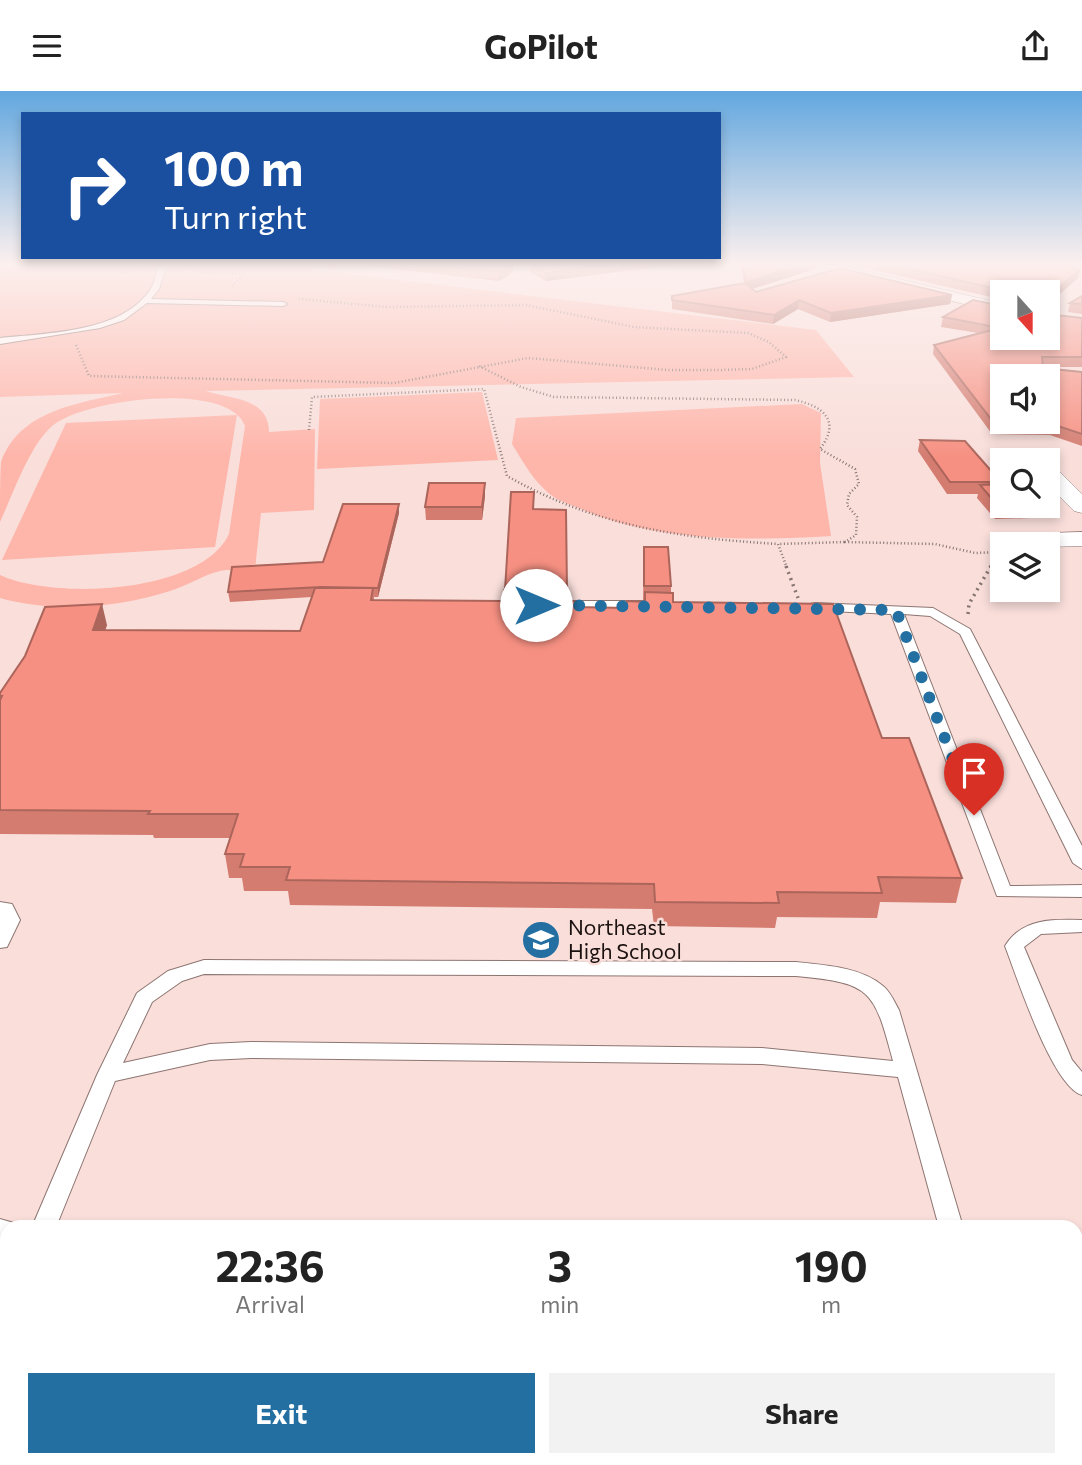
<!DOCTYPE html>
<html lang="en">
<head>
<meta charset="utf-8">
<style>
  body { margin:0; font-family:Commissioner,sans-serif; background:#f2f2f2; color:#222; height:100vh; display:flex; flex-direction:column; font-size:26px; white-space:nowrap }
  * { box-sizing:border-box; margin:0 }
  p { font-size:23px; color:#767676 }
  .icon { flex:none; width:38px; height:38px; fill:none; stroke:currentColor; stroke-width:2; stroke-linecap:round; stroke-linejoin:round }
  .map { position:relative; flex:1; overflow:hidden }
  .drawer { position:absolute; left:0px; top:1129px; width:1083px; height:247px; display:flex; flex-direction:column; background:#fff; border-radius:21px 21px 0 0; box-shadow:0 4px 10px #0003 }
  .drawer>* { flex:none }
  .hud { position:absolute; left:21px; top:21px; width:700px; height:147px; border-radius:0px; box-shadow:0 4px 10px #0003; background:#1a4fa0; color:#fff; overflow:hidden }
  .needle { width:46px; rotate:159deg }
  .controls { position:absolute; left:990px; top:189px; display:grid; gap:14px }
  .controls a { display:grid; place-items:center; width:70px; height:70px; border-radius:0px; background:#fff; box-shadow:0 4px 10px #0003; font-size:35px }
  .pin { position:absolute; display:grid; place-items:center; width:60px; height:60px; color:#fff; margin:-72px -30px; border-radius:50% 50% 50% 0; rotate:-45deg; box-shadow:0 0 7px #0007 }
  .pin .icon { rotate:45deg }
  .me { position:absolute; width:77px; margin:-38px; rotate:90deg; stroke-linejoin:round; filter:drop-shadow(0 0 5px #0008) }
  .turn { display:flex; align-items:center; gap:24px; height:147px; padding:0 28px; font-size:32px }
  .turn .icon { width:91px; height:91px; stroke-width:2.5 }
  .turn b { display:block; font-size:49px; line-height:60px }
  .eta { display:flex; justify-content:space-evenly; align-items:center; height:119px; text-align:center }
  .eta b { font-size:42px; font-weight:700; line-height:49px }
  .button { display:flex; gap:14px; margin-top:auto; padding:14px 28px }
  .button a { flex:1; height:80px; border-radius:0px; background:#236fa2; color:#fff; font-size:28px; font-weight:700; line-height:80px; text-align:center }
  .button a+a { background:#f2f2f2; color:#222 }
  header { display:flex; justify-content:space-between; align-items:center; height:91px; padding:0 28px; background:#fff; font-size:32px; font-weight:700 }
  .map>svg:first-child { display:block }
  .green { fill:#feb5aa }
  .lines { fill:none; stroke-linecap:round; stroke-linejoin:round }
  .service-casing { stroke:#8d7571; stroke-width:2 }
  .minor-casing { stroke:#8d7571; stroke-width:1 }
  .tertiary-casing { stroke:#8d7571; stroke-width:2 }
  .path-far1 { stroke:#857471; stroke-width:2.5; stroke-dasharray:1 2.5; stroke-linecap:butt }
  .path { stroke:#857471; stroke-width:3.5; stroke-dasharray:2 4.5; stroke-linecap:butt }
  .service { fill:#fff; fill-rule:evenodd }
  .minor { fill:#fff; fill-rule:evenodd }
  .tertiary { fill:#fff; fill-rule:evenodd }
  .wall { fill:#d47c70 }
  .shaded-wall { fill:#ac655b }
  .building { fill:#f69082; stroke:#ac655b; stroke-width:2; fill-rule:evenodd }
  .route { stroke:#236fa2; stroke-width:12; stroke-dasharray:0 21.6 }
  .labels { text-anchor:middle; stroke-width:5; stroke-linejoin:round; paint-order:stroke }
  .poi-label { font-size:21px; fill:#1b1210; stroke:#f9deda; text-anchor:start }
</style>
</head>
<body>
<header><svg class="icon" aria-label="menu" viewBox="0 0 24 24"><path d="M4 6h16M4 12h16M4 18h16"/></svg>GoPilot<svg class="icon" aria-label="share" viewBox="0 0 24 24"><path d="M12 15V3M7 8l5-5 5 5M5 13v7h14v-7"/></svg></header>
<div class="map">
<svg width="1082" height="1374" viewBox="0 0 1082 1374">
  <rect width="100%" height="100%" fill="#f9deda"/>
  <g class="green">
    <path d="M0 174H273L816 239 854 286 206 300C229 308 269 306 269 341L315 338 314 419 261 422 255 478C244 479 226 478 220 480 203 484 187 495 170 500 117 517 54 522 0 507V484C53 509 201 503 229 443L245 335C229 289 81 308 51 336 29 356 13 403 0 431 0 413 0 387 1 371 20 319 77 313 123 302L0 306Z"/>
    <polygon points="482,301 498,369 317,378 320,308"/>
    <path d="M802 313 821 322 820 372 831 445C749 450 657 451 581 418 572 414 559 410 551 404 534 391 523 371 512 353L516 327Z"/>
    <polygon points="237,324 215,456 2,469 66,332"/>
  </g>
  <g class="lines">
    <defs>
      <g id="service">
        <path d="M159 174 166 176 159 198 151 208 283 211 287 213 283 215 147 212 124 229 100 237 0 253V247C46 242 121 242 150 199 155 192 156 182 159 174Z"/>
        <polygon points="556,510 646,510 652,514 646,518 551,517 551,511"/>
        <polygon points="815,512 933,517 970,538 1082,755 1082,778 1073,772 960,543 930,525 904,523 1010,795 1082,794 1082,806 997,805 891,523 810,519 810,513"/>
        <polygon points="0,811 12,813 20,829 7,856 0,857"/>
        <path d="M1082 829V841L1041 843 1024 856 1072 969 1082 981V1004C1052 995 1017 886 1005 855 1022 827 1053 828 1082 829Z"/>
        <path d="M204 869 796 871C823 874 862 876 883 895 890 900 895 912 899 919L963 1136H939L898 986 762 973 251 967 210 969 115 990 56 1136H32L97 984 137 902 168 880ZM204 883 796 885C872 892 874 899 893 970L762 957 251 951 210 953 123 972 152 911 182 890Z"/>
      </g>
      <g id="minor">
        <polygon points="490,174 561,174 554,178 497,178"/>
        <polygon points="813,174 840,174 1003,213 1003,223"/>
        <polygon points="1048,376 1056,377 1082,403 1082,422 1074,420 1048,394"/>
        <polygon points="1082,441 1082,455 1048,456 1048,453 1009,453 1007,450 1011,445 1019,443"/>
        <rect x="517" y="1368" width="54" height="6"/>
      </g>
      <g id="tertiary">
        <polygon points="0,1128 28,1136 7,1136 7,1178 0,1178"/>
        <rect x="1076" y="1145" width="6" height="52"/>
      </g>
    </defs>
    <use href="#service" class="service-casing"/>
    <use href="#minor" class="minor-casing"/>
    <use href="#tertiary" class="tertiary-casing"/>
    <g class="path-far1">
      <polyline points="181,174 204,182 244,183 232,195"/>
      <polyline points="124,181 142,177"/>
      <polyline points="76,254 89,285 394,292 528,267 668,279 718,279 752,278 786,266 769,251 748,242 634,236 526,214 388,216 299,208"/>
      <path d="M479 275 521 296 554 306 795 309C822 315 842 329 820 358L855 378 859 393 849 403 847 414 857 426 856 444 845 451 935 453 975 462 999 461"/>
      <path d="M309 339 312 306 484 298 507 385C596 435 678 447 778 453"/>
      <polyline points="787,477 778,453 845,451"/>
      <polyline points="990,477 998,462"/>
    </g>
    <g class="path">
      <polyline points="786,475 798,507"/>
      <polyline points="968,523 969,513 991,475"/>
    </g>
    <use href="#service" class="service"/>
    <use href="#minor" class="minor"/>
    <use href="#tertiary" class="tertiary"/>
  </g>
  <g class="wall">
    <polygon points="319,174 337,174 334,179"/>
    <polygon points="358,174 513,174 513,181 499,190"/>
    <polygon points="530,174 672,174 546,190 530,181"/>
    <polygon points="741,174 816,174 815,178 752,198 756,201 952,204 950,213 830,231 798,218 773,233 672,218 672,205 744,192"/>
    <polygon points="853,174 1063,174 1080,178 1078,187 1048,213 1048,201 1003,201 1003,211 991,206"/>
    <polygon points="1082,205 1082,223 1068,221 1070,212"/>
    <polygon points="1003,215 1003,247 1082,227 1082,276 1043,276 1043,277 1082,281 1082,355 1050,344 992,343 933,263 934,254 978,242 941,236 943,226"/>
    <polygon points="920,349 1001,391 1003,415 1034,415 1031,427 995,428 977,407 978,403 947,403 918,360"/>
    <polygon points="485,392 485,405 482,429 426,429 425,416"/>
    <polygon points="533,418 568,510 576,516 626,517 627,510 644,511 644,509 643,509 644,456 671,495 671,502 673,511 882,647 962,787 956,812 880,811 877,827 777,826 775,837 654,835 652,818 290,814 288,800 244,800 242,787 229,787 225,763 230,747 154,747 153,744 0,743 0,602 107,534 105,539 300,540 312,506 230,511 228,501 323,471 399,422 378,506 374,506 374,509 503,510 505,499"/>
  </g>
  <g class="shaded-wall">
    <polygon points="509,174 513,174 513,181 499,190 499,181"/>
    <polygon points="604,174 672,174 546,190 546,182"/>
    <polygon points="801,174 816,174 815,178 745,200 746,191"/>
    <polygon points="1080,178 1078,187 1048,213 1048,206"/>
    <polygon points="952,204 950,213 830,231 831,222"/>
    <polygon points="799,209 798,218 773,233 774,224"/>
    <polygon points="485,392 485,405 482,429 482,416"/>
    <polygon points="399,413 399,422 378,506 378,497"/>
    <polygon points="102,513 107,534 98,561 93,539"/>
    <polygon points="128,1368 146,1368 144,1374 126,1374"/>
  </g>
  <g class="building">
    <polygon points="438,174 509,174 499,181"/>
    <polygon points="534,174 604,174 546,182"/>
    <polygon points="743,174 801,174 746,191"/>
    <polygon points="892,174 1063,174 1080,178 1048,206 1048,201 1004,201 993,197"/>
    <polygon points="840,177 952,204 831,222 799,209 774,224 672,209 672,205 745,192 756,201"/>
    <polygon points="1082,205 1082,213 1070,212"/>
    <path d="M973 209 1003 215V247H1048V223L1082 227V266H1042L1043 277 1082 281V343L1052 333 994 332 934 254 1000 237 943 226ZM1003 285H1048V331H1003Z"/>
    <polygon points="920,349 965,350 1001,391 950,391"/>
    <polygon points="429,392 485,392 482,416 425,416"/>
    <polygon points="1003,393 1003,415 1017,415 998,415 980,394"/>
    <polygon points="511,401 534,401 533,418 566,419 567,500 505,499"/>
    <polygon points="343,413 399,413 378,497 321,496 228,501 232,476 323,471"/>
    <polygon points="644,456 668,456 671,495 644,495"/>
    <polygon points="315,497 373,497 371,509 503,510 504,499 568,500 568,510 576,510 576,516 627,517 627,510 645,511 645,501 673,502 673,511 833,513 882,647 909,647 962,787 878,786 882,802 777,801 779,812 655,811 654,793 286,789 290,776 240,776 244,763 225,763 238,723 148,723 150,720 0,719 0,609 2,605 0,605 0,602 25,565 45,516 102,513 93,539 300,540"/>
    <polygon points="0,1316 7,1317 7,1368 128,1368 126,1374 0,1374"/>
    <polygon points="194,1368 372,1368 387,1370 388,1368 437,1368 436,1374 192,1374"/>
  </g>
  <linearGradient id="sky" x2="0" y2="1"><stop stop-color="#62a7df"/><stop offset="0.47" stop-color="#fcf0ee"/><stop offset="1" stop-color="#fcf0ee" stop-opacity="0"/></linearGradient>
  <rect width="1082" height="367" fill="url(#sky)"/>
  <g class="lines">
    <polyline class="route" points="536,514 896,519 974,724"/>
  </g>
  <defs>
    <symbol id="school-disc" viewBox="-11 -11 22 22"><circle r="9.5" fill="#236fa2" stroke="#f9deda"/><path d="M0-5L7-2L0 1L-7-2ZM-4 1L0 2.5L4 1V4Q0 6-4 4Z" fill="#fff"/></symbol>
  </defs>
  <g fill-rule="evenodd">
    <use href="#school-disc" x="519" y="827" width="44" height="44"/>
  </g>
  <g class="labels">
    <g class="poi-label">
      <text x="568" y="844">Northeast<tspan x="568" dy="24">High School</tspan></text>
    </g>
  </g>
</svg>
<div class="controls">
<a><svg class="needle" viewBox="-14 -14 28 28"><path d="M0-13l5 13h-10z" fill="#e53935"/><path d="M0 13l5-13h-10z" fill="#767676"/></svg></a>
<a><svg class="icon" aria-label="sound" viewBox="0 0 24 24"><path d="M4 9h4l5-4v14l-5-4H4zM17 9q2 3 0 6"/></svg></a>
<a><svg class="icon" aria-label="search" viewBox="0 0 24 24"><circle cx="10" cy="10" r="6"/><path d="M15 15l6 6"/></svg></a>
<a><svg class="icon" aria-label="layers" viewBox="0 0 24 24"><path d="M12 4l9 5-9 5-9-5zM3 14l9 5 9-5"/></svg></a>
</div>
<div class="pin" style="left:974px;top:724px;background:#d93025"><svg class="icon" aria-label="arrive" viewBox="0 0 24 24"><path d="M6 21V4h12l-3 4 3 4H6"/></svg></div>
<svg class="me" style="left:536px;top:514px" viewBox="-20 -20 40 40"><circle r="19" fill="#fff"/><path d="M0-13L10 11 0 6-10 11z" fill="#236fa2"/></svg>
<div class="hud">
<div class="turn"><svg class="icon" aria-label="right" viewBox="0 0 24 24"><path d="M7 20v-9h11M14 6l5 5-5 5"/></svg><div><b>100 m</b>Turn right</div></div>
</div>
<section class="drawer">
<div class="eta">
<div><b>22:36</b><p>Arrival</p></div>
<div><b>3</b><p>min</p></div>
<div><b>190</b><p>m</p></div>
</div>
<div class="button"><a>Exit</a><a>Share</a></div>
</section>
</div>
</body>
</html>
